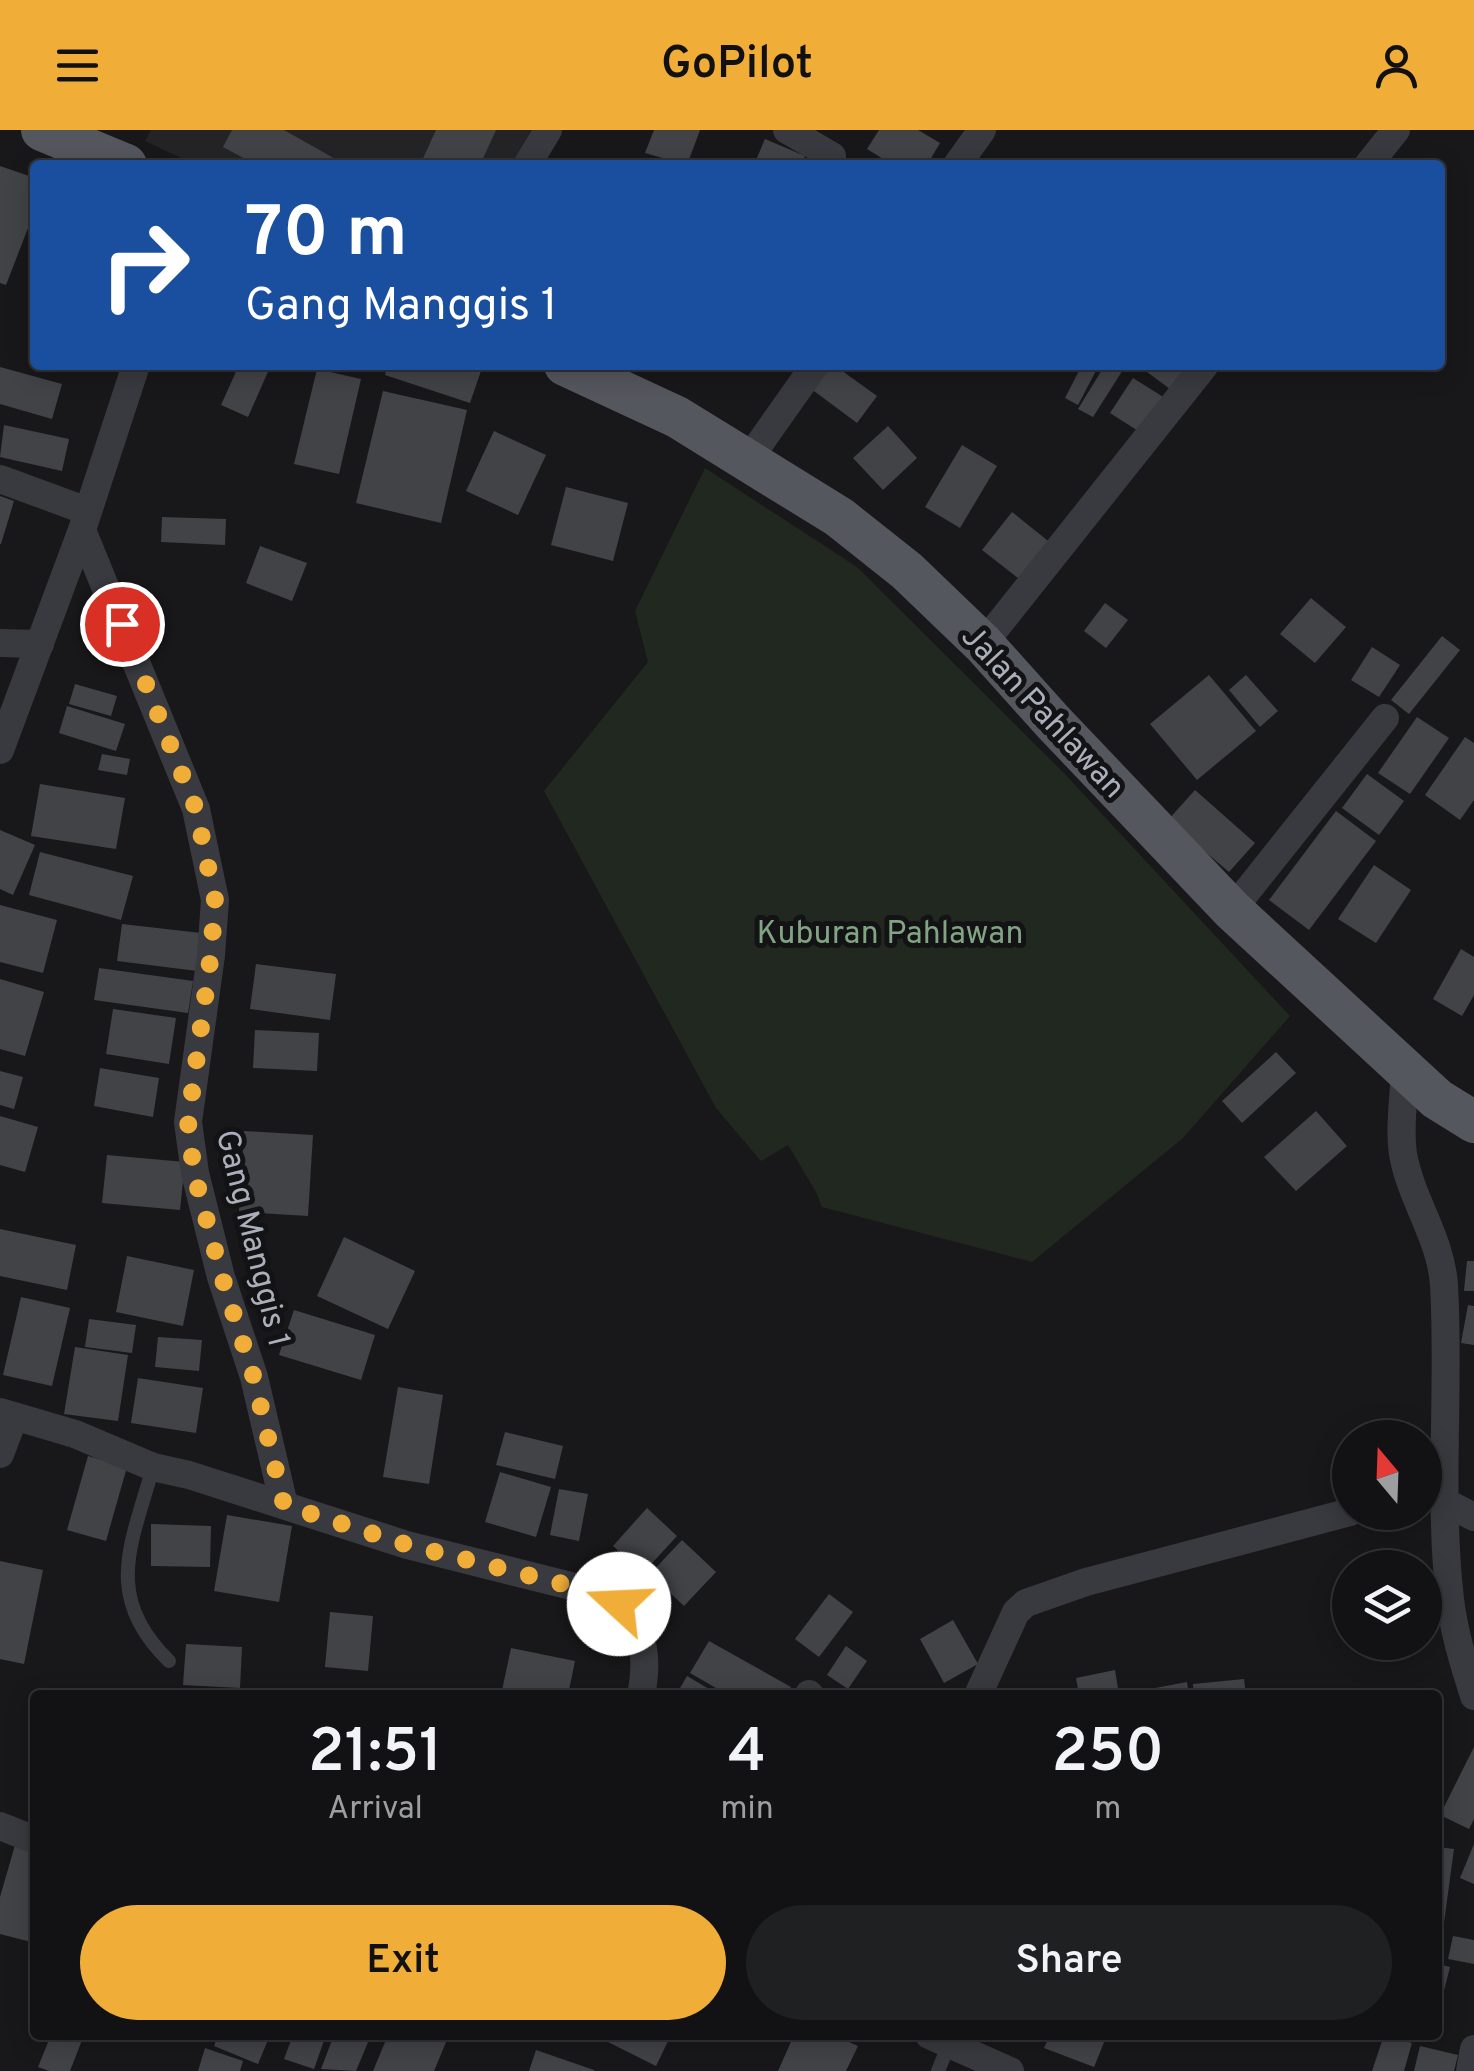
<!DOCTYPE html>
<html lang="en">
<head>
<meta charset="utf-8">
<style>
  body { margin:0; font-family:Overpass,sans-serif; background:#1f2022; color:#f1f3f6; height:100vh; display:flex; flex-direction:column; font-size:38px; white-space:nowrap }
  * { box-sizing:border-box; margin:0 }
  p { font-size:32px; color:#9c9ea0 }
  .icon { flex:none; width:55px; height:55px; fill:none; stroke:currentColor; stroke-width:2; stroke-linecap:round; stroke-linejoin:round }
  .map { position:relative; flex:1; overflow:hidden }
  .details { position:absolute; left:30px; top:1560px; width:1412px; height:350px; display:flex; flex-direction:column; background:#121214; border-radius:10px; box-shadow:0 5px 25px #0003,0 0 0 2px #313234 }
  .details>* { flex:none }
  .top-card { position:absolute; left:30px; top:30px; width:1415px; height:210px; border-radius:10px; box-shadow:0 5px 25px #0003,0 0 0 2px #313234; background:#1a4fa0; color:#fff; overflow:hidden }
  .needle { width:65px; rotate:341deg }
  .tools { position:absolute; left:1332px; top:1290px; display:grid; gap:20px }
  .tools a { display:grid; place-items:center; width:110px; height:110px; border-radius:50%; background:#121214; box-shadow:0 5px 25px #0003,0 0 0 2px #313234; font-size:50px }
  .pin { position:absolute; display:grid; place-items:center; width:85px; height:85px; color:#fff; margin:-42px; border:5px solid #fff; border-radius:50%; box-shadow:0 2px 10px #0007 }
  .me { position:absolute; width:110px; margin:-55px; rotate:290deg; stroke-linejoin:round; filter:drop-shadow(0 0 8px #0008) }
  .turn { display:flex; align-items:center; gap:35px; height:210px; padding:0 50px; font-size:45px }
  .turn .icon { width:130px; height:130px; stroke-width:2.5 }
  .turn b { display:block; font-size:70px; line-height:85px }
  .eta { display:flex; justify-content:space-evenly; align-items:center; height:170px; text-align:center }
  .eta b { font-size:60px; font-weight:600; line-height:70px }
  .button { display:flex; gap:20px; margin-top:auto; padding:20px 50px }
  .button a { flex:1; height:115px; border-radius:60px; background:#f0ae39; color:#111; font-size:40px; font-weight:600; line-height:115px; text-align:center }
  .button a+a { background:#1f2022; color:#f1f3f6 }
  header { display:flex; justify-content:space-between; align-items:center; height:130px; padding:0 50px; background:#f0ae39; color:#111; font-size:45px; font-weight:600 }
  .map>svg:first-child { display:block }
  .built { fill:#242427 }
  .green { fill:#202820 }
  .building { fill:#424347 }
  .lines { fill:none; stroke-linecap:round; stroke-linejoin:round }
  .service { stroke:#393a3f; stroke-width:14 }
  .minor { stroke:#393a3f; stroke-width:28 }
  .primary { stroke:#55575e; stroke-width:42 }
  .route { stroke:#f0ae39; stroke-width:18; stroke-dasharray:0 32.4 }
  .labels { text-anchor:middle; stroke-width:10; stroke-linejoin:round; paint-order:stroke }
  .street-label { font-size:32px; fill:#aaafb9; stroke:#131315 }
  .park-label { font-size:32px; fill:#81a483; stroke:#131315 }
</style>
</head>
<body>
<header><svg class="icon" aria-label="menu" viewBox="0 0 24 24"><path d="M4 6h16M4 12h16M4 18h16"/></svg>GoPilot<svg class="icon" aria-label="person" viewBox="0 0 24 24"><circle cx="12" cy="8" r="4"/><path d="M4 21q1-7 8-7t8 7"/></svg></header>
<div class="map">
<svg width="1474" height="1941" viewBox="0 0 1474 1941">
  <rect width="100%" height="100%" fill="#18181a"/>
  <polygon class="built" points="151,0 531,0 511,35 196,35 145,11"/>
  <polygon class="green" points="705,338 857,437 1063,642 1290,886 1183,1008 1032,1132 822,1077 816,1062 788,1015 761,1031 716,978 544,661 648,532 635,481"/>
  <g class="building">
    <polygon points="232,0 284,0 346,35 256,35 223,17"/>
    <polygon points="436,0 496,0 480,35 420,35"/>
    <polygon points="654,0 700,0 687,35 645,23"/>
    <polygon points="879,0 918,0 940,13 927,35 893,35 867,19"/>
    <polygon points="765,9 805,26 801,35 754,35"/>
    <polygon points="0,36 35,48 35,80 6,155 0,153"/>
    <polygon points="239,235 271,235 248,287 221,275"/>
    <polygon points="388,235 483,235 470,273 385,245"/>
    <polygon points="827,235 834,235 877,266 857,293 810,258"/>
    <polygon points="1082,235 1099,235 1078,275 1065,268"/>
    <polygon points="1105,235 1126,235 1093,287 1078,279"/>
    <polygon points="1146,235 1184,235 1186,237 1170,259 1143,239"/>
    <polygon points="0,237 62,254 52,289 0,274"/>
    <polygon points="317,239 361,249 339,344 294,334"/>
    <polygon points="1133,248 1168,270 1146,306 1110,283"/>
    <polygon points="383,261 467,280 441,393 356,373"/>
    <polygon points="4,295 69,309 62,341 0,327"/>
    <polygon points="888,296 917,328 883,360 853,328"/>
    <polygon points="494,301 546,325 518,385 466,361"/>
    <polygon points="962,315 997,336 960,398 925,377"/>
    <polygon points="566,357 628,373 613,431 551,415"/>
    <polygon points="0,366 14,371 1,414 0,414"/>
    <polygon points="1012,382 1052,414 1023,452 982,420"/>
    <polygon points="162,387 226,389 225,415 161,412"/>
    <polygon points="260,416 307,433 292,471 246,453"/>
    <polygon points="1311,468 1346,497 1315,533 1280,504"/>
    <polygon points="1105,473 1128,490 1106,518 1084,501"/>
    <polygon points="1442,506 1460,520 1409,584 1391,570"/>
    <polygon points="1372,517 1400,535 1379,567 1351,550"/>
    <polygon points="1209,545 1256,601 1197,650 1150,594"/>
    <polygon points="1246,545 1278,581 1260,597 1229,560"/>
    <polygon points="75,554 117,566 111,586 69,574"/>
    <polygon points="67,576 125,594 116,621 59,603"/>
    <polygon points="1417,587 1449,608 1410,664 1378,643"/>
    <polygon points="1465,607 1474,613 1474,670 1460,690 1425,665"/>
    <polygon points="102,624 130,629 127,645 98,640"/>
    <polygon points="1367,644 1404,671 1379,705 1342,678"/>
    <polygon points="40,654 125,668 116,719 31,706"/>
    <polygon points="1195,660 1255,713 1229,742 1168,690"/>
    <polygon points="1336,681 1376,711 1309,800 1269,770"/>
    <polygon points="0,700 35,715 13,765 0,759"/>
    <polygon points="40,722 133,746 121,790 29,765"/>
    <polygon points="1374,735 1411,760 1376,813 1338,789"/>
    <polygon points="0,775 57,790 43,843 0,832"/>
    <polygon points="122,794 201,803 197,841 117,831"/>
    <polygon points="1461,819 1474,827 1474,865 1462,886 1433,869"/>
    <polygon points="256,834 336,844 330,890 250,879"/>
    <polygon points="99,838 193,851 188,883 94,870"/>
    <polygon points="0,849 44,862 25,926 0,919"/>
    <polygon points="113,879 176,888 169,934 106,924"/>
    <polygon points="255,900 319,903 317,941 253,938"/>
    <polygon points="1276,922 1296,943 1242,993 1222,971"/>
    <polygon points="100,938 159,948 153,987 94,976"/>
    <polygon points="0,941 23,947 14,979 0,975"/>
    <polygon points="1316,981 1347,1016 1296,1061 1264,1027"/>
    <polygon points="0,986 38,997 25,1042 0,1035"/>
    <polygon points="244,1001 313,1005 308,1086 239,1082"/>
    <polygon points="107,1025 185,1032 180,1080 102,1073"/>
    <polygon points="0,1099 76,1115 67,1160 0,1146"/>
    <polygon points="344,1107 415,1141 388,1199 317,1166"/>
    <polygon points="127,1126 194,1140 183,1196 116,1182"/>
    <polygon points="1467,1131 1474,1131 1474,1161 1464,1161"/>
    <polygon points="21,1167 70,1178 52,1256 3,1245"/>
    <polygon points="1468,1175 1474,1176 1474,1215 1461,1213"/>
    <polygon points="294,1180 375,1205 361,1250 279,1225"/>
    <polygon points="89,1189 136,1195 132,1223 85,1217"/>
    <polygon points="158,1207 202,1210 199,1241 155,1237"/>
    <polygon points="75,1217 128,1225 118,1291 64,1284"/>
    <polygon points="138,1248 203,1258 196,1303 131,1293"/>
    <polygon points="398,1257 443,1265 429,1354 383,1347"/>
    <polygon points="505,1302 563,1316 555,1349 496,1335"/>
    <polygon points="88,1326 127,1337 106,1411 67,1400"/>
    <polygon points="500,1342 551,1357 536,1407 485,1392"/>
    <polygon points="559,1359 588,1364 579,1411 550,1405"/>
    <polygon points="647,1378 677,1406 643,1443 613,1416"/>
    <polygon points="227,1385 292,1396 279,1472 214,1461"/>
    <polygon points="151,1394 211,1396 210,1437 151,1436"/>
    <polygon points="682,1410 716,1442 684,1476 650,1444"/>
    <polygon points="0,1431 43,1440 24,1534 0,1529"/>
    <polygon points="829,1464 853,1482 819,1527 795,1509"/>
    <polygon points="330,1482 373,1486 368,1541 325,1537"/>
    <polygon points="953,1490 978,1534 944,1553 920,1509"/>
    <polygon points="709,1511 791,1557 786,1565 728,1565 690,1543"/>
    <polygon points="186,1514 242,1517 240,1558 183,1555"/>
    <polygon points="846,1516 867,1531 848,1559 827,1545"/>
    <polygon points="511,1518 575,1531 568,1565 501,1565"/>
    <polygon points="1115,1540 1119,1565 1079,1565 1076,1548"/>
    <polygon points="687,1546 719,1565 676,1565"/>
    <polygon points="1244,1549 1246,1565 1194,1565 1193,1554"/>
    <polygon points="1187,1552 1189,1565 1151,1565 1150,1559"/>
    <polygon points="1474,1617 1474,1689 1469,1699 1440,1685"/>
    <polygon points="1474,1714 1474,1754 1460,1748"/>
    <polygon points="15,1715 35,1721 35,1813 0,1804 0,1767"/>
    <polygon points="1438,1717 1454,1719 1443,1800 1438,1799"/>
    <polygon points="1453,1806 1474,1810 1474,1834 1448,1829"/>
    <polygon points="1438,1834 1450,1837 1439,1880 1438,1880"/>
    <polygon points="51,1905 84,1905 70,1941 49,1941 38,1937"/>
    <polygon points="218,1905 270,1905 258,1934 214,1916"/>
    <polygon points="293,1905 326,1905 314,1939 284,1929"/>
    <polygon points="334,1905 371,1905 356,1941 321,1939"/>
    <polygon points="388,1905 449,1905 434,1941 373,1941"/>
    <polygon points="594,1905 671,1905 656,1936"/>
    <polygon points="794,1905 833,1905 858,1916 846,1941 778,1941"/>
    <polygon points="1050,1905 1107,1905 1094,1937 1044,1918"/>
    <polygon points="1384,1905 1412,1913 1404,1941 1372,1941"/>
    <polygon points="1420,1916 1458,1925 1454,1941 1414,1941"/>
    <polygon points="205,1918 243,1931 240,1941 198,1941"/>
    <polygon points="536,1920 594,1940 594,1941 529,1941"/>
  </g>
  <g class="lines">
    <g class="service">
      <path d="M153 1337C132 1413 102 1466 169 1531"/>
      <polyline points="938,1941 949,1914"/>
    </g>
    <g class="minor">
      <polyline points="787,0 832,26"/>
      <polyline points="527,35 548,0"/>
      <polyline points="957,35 982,0"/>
      <polyline points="1368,35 1396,0"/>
      <polyline points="748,330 815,235"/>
      <polyline points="0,349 87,381"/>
      <polyline points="82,400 196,679 215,770 211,825 188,992 195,1043 221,1147 254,1247 284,1375"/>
      <polyline points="0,513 40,514"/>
      <polyline points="983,514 1205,235"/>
      <polyline points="0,620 82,400 136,235"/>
      <polyline points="1232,780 1385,588"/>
      <path d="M1405 939C1404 966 1399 997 1403 1024 1411 1070 1441 1108 1444 1155 1450 1260 1438 1365 1450 1469 1454 1503 1464 1534 1474 1566"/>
      <path d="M0 1282 75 1304 153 1337 189 1345 407 1415 595 1462C640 1484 651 1517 641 1565"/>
      <polyline points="0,1324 14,1287"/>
      <polyline points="1445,1372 1474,1387"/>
      <polyline points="809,1564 810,1565"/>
      <polyline points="978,1565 1016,1482 1026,1473 1086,1452 1350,1382"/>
      <polyline points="0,1696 35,1710"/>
      <polyline points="929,1905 1010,1941"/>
      <polyline points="1470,1941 1474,1919"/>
    </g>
    <g class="primary">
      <polyline points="42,0 126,35"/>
      <polyline points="565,235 677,287 839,387 907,441 983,514 1053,592 1232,780 1437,969 1474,992"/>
    </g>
  </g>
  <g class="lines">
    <polyline class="route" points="122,494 196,679 215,770 211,824 188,992 194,1043 222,1147 254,1248 284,1375 408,1415 595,1462 619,1474"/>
  </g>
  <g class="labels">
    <g class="street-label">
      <text transform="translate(1044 581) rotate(47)" y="11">Jalan Pahlawan</text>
      <text transform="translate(254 1108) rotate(76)" y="11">Gang Manggis 1</text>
    </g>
    <g class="park-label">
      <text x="890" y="813">Kuburan Pahlawan</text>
    </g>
  </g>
</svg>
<div class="tools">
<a><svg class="needle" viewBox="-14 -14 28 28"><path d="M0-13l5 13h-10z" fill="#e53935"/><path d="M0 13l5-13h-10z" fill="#9c9ea0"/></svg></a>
<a><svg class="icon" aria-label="layers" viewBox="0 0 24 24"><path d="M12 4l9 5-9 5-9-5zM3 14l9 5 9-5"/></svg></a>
</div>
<div class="pin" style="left:122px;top:494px;background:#d93025"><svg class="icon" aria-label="arrive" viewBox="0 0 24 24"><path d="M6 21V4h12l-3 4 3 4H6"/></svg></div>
<svg class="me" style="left:619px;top:1474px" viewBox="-20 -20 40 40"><circle r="19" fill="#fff"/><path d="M0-13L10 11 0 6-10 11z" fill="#f0ae39"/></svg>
<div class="top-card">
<div class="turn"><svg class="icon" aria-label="right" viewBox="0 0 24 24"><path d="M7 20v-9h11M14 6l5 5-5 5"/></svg><div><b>70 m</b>Gang Manggis 1</div></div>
</div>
<section class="details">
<div class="eta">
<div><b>21:51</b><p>Arrival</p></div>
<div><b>4</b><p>min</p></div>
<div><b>250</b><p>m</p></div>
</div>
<div class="button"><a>Exit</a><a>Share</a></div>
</section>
</div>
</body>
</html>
